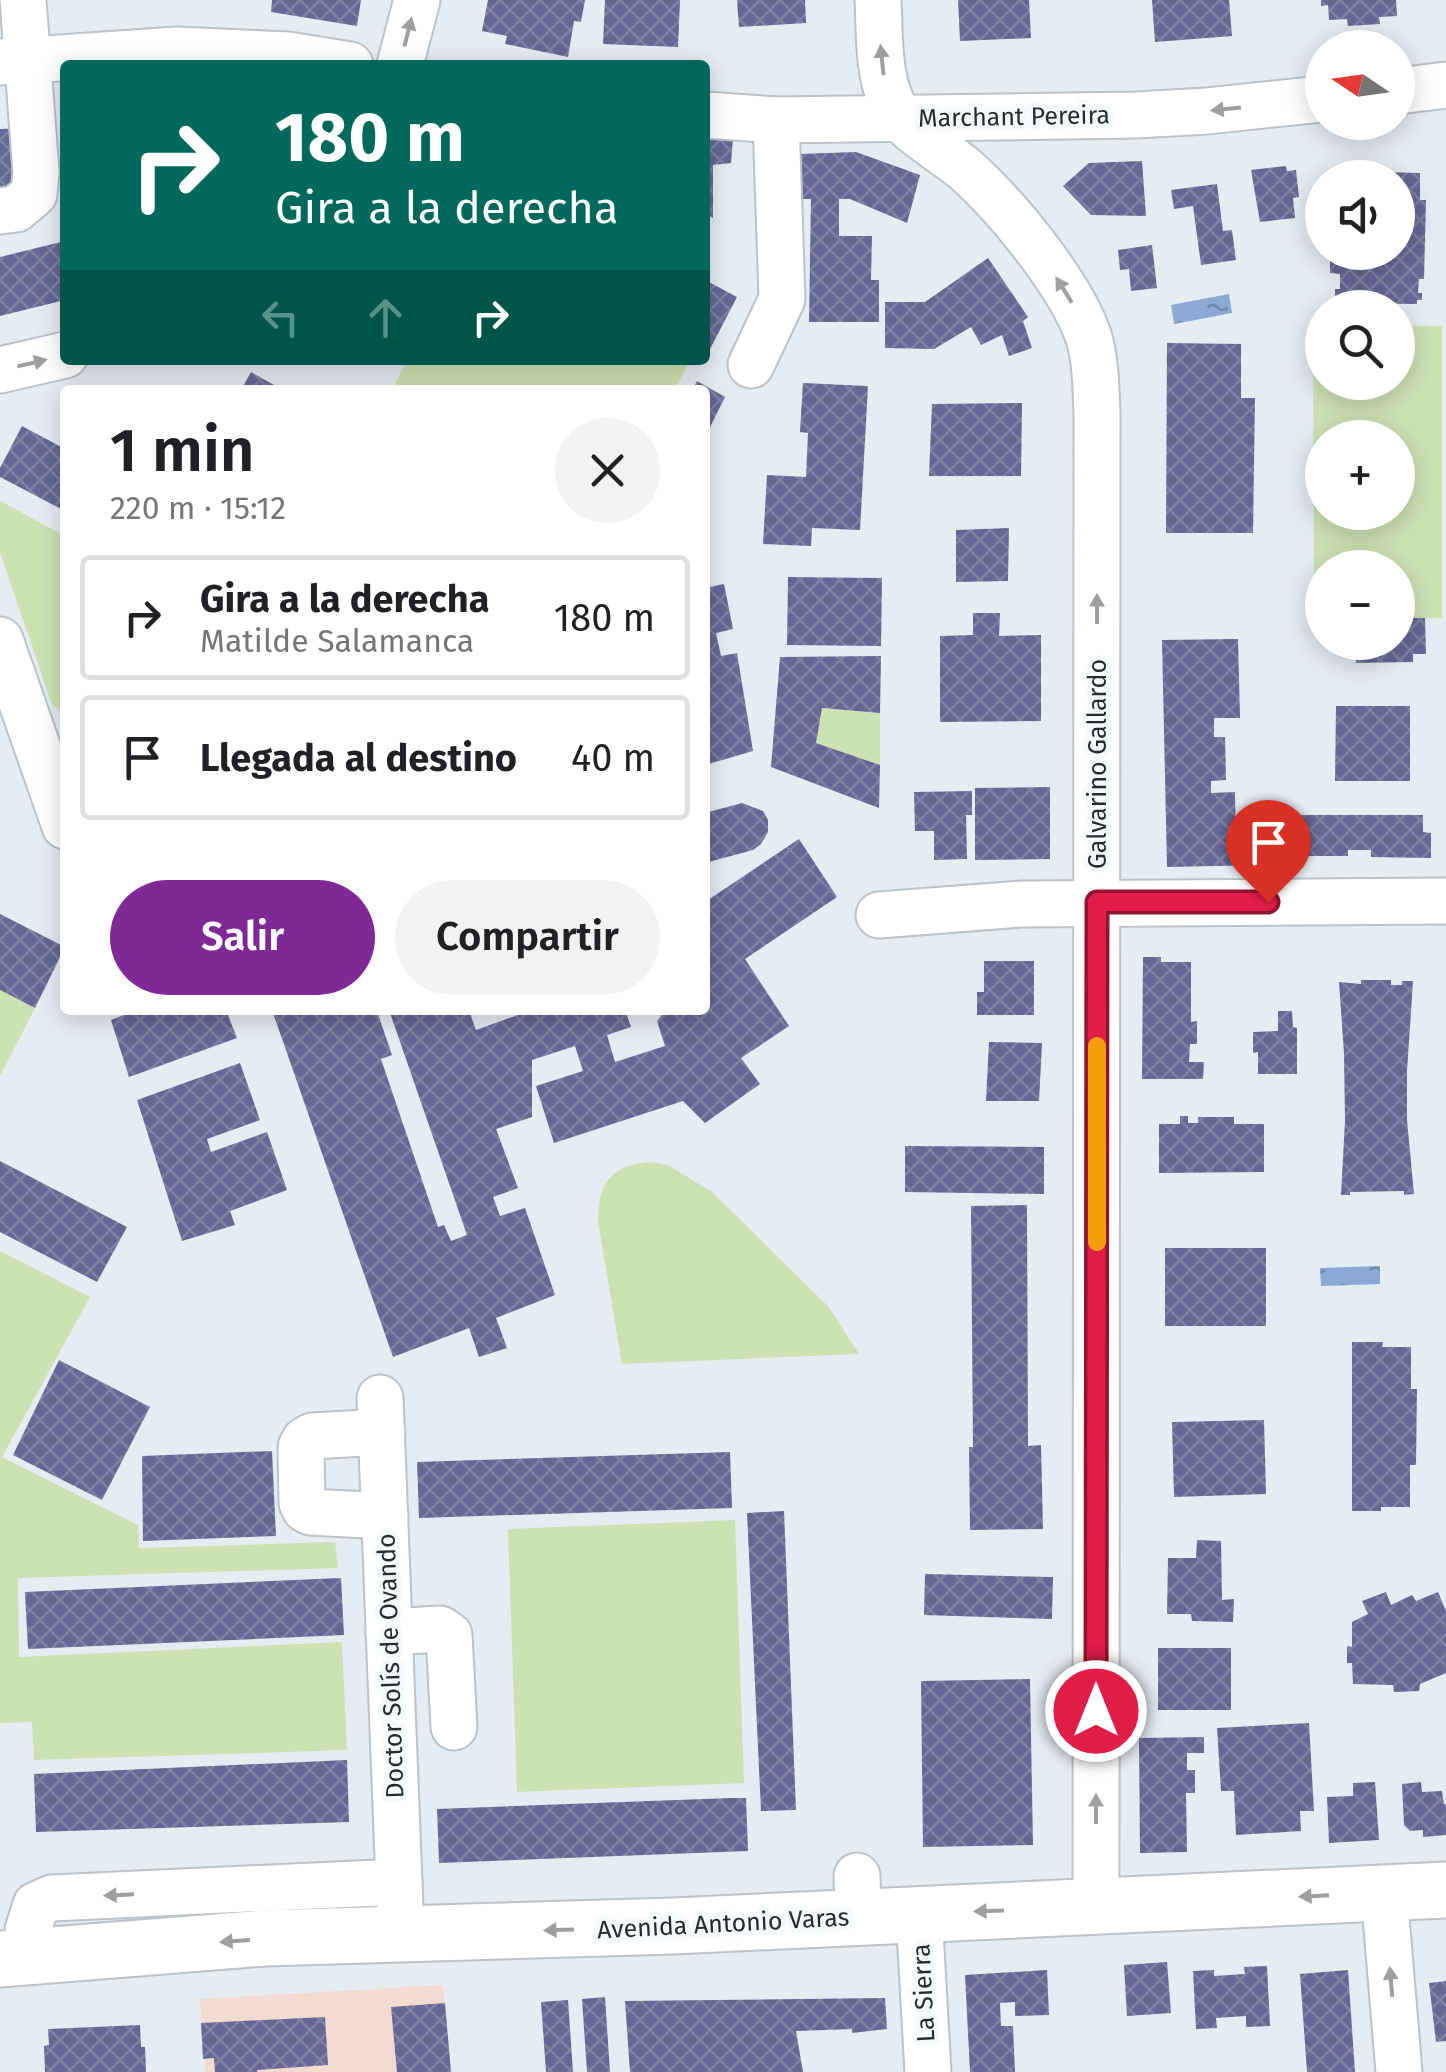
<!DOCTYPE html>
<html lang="es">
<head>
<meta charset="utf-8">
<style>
  body { margin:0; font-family:"Fira Sans",sans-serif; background:#f2f2f2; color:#202124; height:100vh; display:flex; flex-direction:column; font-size:38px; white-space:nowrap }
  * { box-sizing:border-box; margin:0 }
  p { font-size:32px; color:#757577 }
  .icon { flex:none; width:55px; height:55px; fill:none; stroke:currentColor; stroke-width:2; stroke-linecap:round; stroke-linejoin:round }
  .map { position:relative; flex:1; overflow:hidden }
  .details { position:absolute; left:60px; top:385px; width:650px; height:630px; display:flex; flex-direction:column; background:#fff; border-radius:10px; box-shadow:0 5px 25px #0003 }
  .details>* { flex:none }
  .banner { position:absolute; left:60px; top:60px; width:650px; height:305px; border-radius:10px; box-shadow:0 5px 25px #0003; background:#00695c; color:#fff; overflow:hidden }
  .needle { width:65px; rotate:283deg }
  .tools { position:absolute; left:1305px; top:30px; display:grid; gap:20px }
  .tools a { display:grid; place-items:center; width:110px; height:110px; border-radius:50%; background:#fff; box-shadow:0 5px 25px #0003; font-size:50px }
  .pin { position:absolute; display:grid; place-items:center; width:85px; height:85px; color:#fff; margin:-102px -42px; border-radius:50% 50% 50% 0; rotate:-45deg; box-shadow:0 0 10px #0007 }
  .pin .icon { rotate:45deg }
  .me { position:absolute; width:110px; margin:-55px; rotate:0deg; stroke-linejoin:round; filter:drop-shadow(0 0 8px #0008) }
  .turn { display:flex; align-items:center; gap:35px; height:210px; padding:0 50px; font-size:45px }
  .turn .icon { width:130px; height:130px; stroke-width:2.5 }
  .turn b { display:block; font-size:70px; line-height:85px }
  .lanes { display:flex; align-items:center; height:95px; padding:0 50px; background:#0003; justify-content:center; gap:50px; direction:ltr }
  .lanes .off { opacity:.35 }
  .round { display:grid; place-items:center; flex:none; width:105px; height:105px; border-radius:52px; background:#f2f2f2 }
  .headline { display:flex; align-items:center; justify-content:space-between; height:170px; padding:0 50px }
  h1 { font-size:60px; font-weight:600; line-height:75px }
  .cta { display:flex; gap:20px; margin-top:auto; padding:20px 50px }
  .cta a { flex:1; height:115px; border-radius:60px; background:#802896; color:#fff; font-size:40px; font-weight:600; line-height:115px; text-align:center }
  .cta a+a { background:#f2f2f2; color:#202124 }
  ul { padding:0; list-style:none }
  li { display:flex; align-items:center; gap:30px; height:125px; margin:0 20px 15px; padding:0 30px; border:5px solid #e0e0e0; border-radius:10px }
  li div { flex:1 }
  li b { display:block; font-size:38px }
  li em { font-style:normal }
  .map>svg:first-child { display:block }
  .education { fill:#f4dbd2 }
  .green { fill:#cde2b3; fill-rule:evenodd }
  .water { fill:url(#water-ripples) }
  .building { fill:url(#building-cross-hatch) }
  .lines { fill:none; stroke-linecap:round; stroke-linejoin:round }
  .minor-casing { stroke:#bbc2c8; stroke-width:49 }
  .major-casing { stroke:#bbc2c8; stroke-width:59 }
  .minor { stroke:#fff; stroke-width:45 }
  .major { stroke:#fff; stroke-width:55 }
  .oneway { fill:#9ea0a0 }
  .route-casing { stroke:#92132f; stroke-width:25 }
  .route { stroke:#e11d48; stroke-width:18 }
  .slow { stroke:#f59e0b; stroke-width:18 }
  .labels { text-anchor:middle; stroke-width:10; stroke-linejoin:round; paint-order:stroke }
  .street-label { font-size:25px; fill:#282b2d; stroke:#f4f9fe }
</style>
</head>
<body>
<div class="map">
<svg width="1446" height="2072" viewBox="0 0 1446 2072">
  <defs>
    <pattern id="water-ripples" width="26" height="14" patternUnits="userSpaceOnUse" patternTransform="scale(2.5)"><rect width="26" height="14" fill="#8aa9d4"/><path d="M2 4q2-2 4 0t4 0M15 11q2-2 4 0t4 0" fill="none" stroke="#718aac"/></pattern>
    <pattern id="building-cross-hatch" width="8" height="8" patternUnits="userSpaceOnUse" patternTransform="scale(2.5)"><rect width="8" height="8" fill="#656795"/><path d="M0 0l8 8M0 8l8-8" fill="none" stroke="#8081a2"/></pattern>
  </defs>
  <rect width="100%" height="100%" fill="#e5ecf2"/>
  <polygon class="education" points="443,1985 451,2072 205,2072 200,1999"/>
  <g class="green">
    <path d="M1313 326H1322V382H1398V326H1442V618H1398V568H1322V618H1314ZM1322 438H1398V512H1322Z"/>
    <polygon points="407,360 690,360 675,390 392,390"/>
    <polygon points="0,501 65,536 65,712 52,705 0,552"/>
    <polygon points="822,708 880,713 880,765 816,743"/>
    <polygon points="0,990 35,1008 0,1076"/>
    <path d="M650 1162 668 1165 712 1192 828 1306 859 1354 622 1364 598 1222C598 1184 610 1165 650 1162Z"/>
    <polygon points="0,1251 90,1297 2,1457 138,1525 139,1548 335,1542 338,1568 18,1578 19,1657 342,1642 347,1750 34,1760 32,1722 0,1723"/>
    <polygon points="735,1520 744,1783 517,1792 508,1529"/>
  </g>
  <g class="water">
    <polygon points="1229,294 1232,313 1174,324 1171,305"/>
    <polygon points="1380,1266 1380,1284 1321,1286 1320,1268"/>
  </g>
  <g class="building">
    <polygon points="272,0 361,0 357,26 271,12"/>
    <polygon points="488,0 585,0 581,22 574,21 568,57 505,44 507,36 482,31"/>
    <polygon points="605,0 680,0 678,47 603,44"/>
    <polygon points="737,0 805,0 806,23 739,27"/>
    <polygon points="958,0 1029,0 1031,38 960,41"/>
    <polygon points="1152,0 1229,0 1232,36 1155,42"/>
    <polygon points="1321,0 1396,0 1397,16 1379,17 1380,24 1348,26 1347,19 1329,20 1328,5 1321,6"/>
    <polygon points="24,128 27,185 0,191 0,129"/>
    <polygon points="705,138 733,139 731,163 713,165 713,218 705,213"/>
    <polygon points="856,152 920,175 907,223 850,199 839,199 839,236 872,236 871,280 879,280 879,322 809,322 811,199 801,199 799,154"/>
    <polygon points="1142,161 1146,216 1091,215 1063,186 1089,163"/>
    <polygon points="1286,166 1287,171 1296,170 1299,197 1293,198 1295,218 1260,222 1251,170"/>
    <polygon points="1380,172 1420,173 1420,200 1426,200 1424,279 1419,279 1418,293 1422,293 1422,300 1417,300 1417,304 1335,303 1335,289 1340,289 1340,274 1330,273 1330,252 1398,252 1398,178 1380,178"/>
    <polygon points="1217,184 1223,231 1232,230 1236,260 1201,265 1193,206 1174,209 1171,190"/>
    <polygon points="65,241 65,300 0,316 0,257"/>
    <polygon points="1152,245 1157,288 1131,291 1129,269 1120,270 1118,250"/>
    <polygon points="988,258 1028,317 1023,321 1032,348 1009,356 1002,335 981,345 971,327 934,349 885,348 885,302 925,302"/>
    <polygon points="705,280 737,297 710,349 705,346"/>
    <polygon points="1167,343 1241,344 1241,398 1255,398 1253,533 1166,533"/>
    <polygon points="251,372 283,390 241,390"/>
    <polygon points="697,381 725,397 705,437 705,390 692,390"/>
    <polygon points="803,383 868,386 860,530 812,528 811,546 763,544 767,475 806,477 808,433 800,432"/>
    <polygon points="1022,403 1021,476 929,476 932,404"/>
    <polygon points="22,426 65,449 65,511 0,477 0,468"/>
    <polygon points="1009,528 1008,581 956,582 956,530"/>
    <polygon points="788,577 882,578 881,646 787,645"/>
    <polygon points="724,584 733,629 716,633 721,656 737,653 753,751 705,765 705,588"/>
    <polygon points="973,613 1000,613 999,636 1041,635 1041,721 940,722 940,636 973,635"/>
    <polygon points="1398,618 1425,618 1426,654 1413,654 1413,662 1356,663 1356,642 1398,642"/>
    <polygon points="1238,639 1240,718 1214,718 1214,737 1225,737 1226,780 1211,781 1211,793 1235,792 1236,848 1263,848 1263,865 1167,867 1162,640"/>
    <polygon points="881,656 880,713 822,708 816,743 880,765 879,808 771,767 780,657"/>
    <polygon points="1336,706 1410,706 1410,781 1335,781"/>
    <polygon points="1050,787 1050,859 975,860 975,788"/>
    <polygon points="972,791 972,815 966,815 967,859 934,860 934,831 915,831 914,792"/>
    <polygon points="742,803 763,811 768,820 768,832 761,844 753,850 705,863 705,813"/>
    <polygon points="1292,815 1423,815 1423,832 1431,833 1431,858 1371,857 1371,850 1348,850 1348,856 1283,856 1283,825 1291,825"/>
    <polygon points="799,839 837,897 745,959 789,1026 741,1058 760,1084 705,1123 683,1101 554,1143 536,1086 583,1071 575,1046 532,1060 532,1117 496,1129 518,1188 493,1197 500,1216 525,1208 555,1295 496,1318 507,1348 479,1357 469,1328 393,1357 272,1010 364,1010 365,1015 377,1011 392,1055 381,1059 438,1227 444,1225 451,1241 467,1235 389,1010 469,1010 476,1030 532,1010 625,1010 631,1027 607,1035 615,1062 665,1046 657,1021 666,1010 705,1010 705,902"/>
    <polygon points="0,914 65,947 35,1008 0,990"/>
    <polygon points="1143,957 1161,957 1161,962 1191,962 1191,1022 1197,1021 1197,1044 1190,1044 1189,1062 1204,1062 1203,1079 1142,1079"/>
    <polygon points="984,961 1034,961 1034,1015 977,1015 977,992 984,992"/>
    <polygon points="1361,980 1391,980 1391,985 1402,985 1402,981 1413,981 1407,1071 1407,1120 1414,1194 1404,1195 1404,1191 1350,1192 1350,1195 1341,1195 1345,1121 1344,1053 1339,982 1361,984"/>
    <polygon points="137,1010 226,1010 237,1038 129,1077 111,1020"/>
    <polygon points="1278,1011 1292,1011 1293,1027 1297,1028 1297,1074 1258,1074 1258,1052 1253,1053 1253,1032 1278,1031"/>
    <polygon points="989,1042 1042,1043 1039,1101 986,1101"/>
    <polygon points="240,1063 260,1120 207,1139 211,1152 267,1132 287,1190 230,1211 235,1225 182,1241 137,1100"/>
    <polygon points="1180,1116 1188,1116 1188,1123 1198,1123 1198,1117 1234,1117 1234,1124 1264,1124 1264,1172 1159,1173 1159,1124 1180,1124"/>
    <polygon points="905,1146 1044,1147 1044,1194 905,1192"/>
    <polygon points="0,1161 127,1227 97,1282 0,1232"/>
    <polygon points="1027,1205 1028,1446 1041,1445 1043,1529 970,1530 969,1447 973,1447 971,1206"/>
    <rect x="1165" y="1248" width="101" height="78"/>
    <polygon points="1352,1342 1383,1342 1382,1347 1411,1347 1411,1389 1417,1389 1416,1465 1410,1465 1410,1507 1381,1507 1381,1511 1352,1511"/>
    <polygon points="59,1360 150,1407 102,1500 13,1455"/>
    <polygon points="1264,1420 1266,1494 1174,1497 1172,1422"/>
    <polygon points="272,1451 276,1536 143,1541 142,1456"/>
    <polygon points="730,1452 732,1508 419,1518 417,1462"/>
    <polygon points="784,1511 796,1810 761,1811 747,1513"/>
    <polygon points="1197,1540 1221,1541 1222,1600 1234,1599 1233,1622 1192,1621 1191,1614 1167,1614 1168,1558 1196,1558"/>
    <polygon points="925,1574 1053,1577 1052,1619 924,1615"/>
    <polygon points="341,1578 344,1635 28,1649 25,1592"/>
    <polygon points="1386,1592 1391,1605 1412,1595 1416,1601 1438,1592 1446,1611 1446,1673 1420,1684 1419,1691 1394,1692 1393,1685 1353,1684 1352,1663 1347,1663 1347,1646 1352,1647 1352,1622 1368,1614 1362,1601"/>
    <rect x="1158" y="1648" width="73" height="62"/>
    <polygon points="1030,1679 1033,1845 923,1847 921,1681"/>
    <polygon points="1309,1723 1314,1811 1300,1811 1301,1831 1236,1835 1234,1791 1221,1791 1217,1728"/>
    <polygon points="1204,1737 1204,1753 1187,1753 1187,1770 1195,1770 1195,1793 1186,1793 1187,1852 1140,1853 1139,1738"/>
    <polygon points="347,1760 349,1822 36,1832 34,1774"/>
    <polygon points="1375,1782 1379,1840 1329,1843 1327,1797 1353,1796 1353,1783"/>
    <polygon points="1421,1782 1422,1792 1442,1791 1444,1804 1446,1804 1446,1835 1423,1837 1423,1830 1410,1831 1404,1825 1402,1784"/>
    <polygon points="731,1798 746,1798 748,1851 439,1863 437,1809"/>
    <polygon points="1167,1962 1171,2013 1127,2016 1124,1965"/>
    <polygon points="1267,1966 1270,2026 1246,2027 1246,2016 1216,2018 1217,2028 1196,2029 1193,1971 1214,1970 1214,1976 1245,1974 1244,1967"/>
    <polygon points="1047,1970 1049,2015 1015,2016 1015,2002 1000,2003 1001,2026 1013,2026 1015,2072 970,2072 965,1975"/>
    <polygon points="1348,1970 1355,2072 1307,2072 1300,1974"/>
    <polygon points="1446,1981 1446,2041 1436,2042 1429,1983"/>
    <polygon points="605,1997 610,2072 587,2072 582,1999"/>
    <polygon points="885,1998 887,2029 852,2033 852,2029 796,2031 803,2072 630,2072 625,2001"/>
    <polygon points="568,2000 573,2072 546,2072 541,2002"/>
    <polygon points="445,2003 451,2072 397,2072 391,2007"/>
    <polygon points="325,2017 328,2065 257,2070 257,2072 215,2072 214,2058 203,2059 201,2023"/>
    <polygon points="140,2025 141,2047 145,2047 146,2072 45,2072 44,2046 49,2045 48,2029"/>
  </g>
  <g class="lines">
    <defs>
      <g id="minor">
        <path d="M878 0C880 37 877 80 897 113 908 132 949 155 967 171 1008 208 1072 286 1089 338 1096 362 1096 389 1097 414L1096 1906"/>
        <polyline points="0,62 177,50 288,55 350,65"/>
        <polyline points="400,65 417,0"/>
        <polyline points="1398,91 1446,85"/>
        <polyline points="705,115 776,120 1136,115 1207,111 1322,99"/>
        <polyline points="0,211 16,209 34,194 36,172 23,0"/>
        <polyline points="751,365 782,299 776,120"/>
        <polyline points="0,370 65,355"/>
        <polyline points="0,640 65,826"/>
        <polyline points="879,915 1022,904 1446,901"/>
        <polyline points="380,1398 401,1934"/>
        <polyline points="382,1432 312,1436 305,1440 301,1447 302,1503 305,1509 310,1512 385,1516"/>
        <polyline points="389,1632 440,1629 449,1635 454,1727"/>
        <polyline points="857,1876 858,1916"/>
        <polyline points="1384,1893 1399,2072"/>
        <polyline points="919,1914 928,2072"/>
        <polyline points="28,1957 28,1930 36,1905 52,1898 399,1882"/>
      </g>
      <polyline id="major" points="0,1959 265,1938 673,1926 1446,1890"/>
    </defs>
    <use href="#minor" class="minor-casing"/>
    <use href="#major" class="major-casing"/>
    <use href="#minor" class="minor"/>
    <use href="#major" class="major"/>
  </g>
  <defs><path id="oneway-solid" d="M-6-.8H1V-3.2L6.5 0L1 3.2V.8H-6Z" transform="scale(2.5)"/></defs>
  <g class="oneway">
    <use href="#oneway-solid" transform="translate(408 32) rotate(-76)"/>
    <use href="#oneway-solid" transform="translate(882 60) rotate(-96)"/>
    <use href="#oneway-solid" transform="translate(1226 109) rotate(174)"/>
    <use href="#oneway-solid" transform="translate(1064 290) rotate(-122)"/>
    <use href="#oneway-solid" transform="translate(32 363) rotate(-13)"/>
    <use href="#oneway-solid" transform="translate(1097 609) rotate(-90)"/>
    <use href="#oneway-solid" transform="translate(1096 1809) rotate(-90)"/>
    <use href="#oneway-solid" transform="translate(119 1895) rotate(177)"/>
    <use href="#oneway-solid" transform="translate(1314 1896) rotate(177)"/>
    <use href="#oneway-solid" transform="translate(989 1911) rotate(178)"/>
    <use href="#oneway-solid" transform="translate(559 1930) rotate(178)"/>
    <use href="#oneway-solid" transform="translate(235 1941) rotate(176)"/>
    <use href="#oneway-solid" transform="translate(1391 1982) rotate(-95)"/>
  </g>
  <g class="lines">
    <defs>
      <polyline id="route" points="1096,1711 1097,902 1268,902"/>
    </defs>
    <use href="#route" class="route-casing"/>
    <use href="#route" class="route"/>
    <polyline class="slow" points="1097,1242 1097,1046"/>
  </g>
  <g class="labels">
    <g class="street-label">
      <text transform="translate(1014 116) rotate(-1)" y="9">Marchant Pereira</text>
      <text transform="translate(1097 764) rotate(-90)" y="9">Galvarino Gallardo</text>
      <text transform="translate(390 1666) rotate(-92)" y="9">Doctor Solís de Ovando</text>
      <text transform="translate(723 1923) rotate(-3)" y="9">Avenida Antonio Varas</text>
      <text transform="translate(923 1993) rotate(-93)" y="9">La Sierra</text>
    </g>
  </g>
</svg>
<div class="tools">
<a><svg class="needle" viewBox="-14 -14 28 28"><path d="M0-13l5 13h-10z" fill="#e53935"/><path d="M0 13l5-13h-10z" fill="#757577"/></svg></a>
<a><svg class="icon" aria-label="sound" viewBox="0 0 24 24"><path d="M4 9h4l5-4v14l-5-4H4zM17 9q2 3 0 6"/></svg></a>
<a><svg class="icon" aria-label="search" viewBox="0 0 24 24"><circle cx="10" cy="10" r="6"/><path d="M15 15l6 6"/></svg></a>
<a>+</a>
<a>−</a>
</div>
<div class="pin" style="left:1268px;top:902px;background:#d93025"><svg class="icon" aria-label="arrive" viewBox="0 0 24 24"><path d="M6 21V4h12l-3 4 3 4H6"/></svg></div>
<svg class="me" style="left:1096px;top:1711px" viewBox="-20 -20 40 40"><circle r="17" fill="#e11d48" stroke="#fff" stroke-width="3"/><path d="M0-11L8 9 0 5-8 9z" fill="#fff"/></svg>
<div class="banner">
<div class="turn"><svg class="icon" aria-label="right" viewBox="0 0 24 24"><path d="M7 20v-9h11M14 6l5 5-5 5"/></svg><div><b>180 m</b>Gira a la derecha</div></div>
<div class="lanes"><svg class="icon off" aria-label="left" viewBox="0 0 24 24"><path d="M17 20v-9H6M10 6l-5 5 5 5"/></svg><svg class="icon off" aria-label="ahead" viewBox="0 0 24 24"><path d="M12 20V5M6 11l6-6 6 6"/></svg><svg class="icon" aria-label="right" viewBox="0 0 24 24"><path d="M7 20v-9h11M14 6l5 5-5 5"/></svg></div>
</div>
<section class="details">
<div class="headline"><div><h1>1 min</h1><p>220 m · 15:12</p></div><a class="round"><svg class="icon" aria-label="close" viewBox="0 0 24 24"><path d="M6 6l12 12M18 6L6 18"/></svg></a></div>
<ul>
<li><svg class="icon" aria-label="right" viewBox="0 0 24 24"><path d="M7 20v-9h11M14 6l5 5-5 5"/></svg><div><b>Gira a la derecha</b><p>Matilde Salamanca</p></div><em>180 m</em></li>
<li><svg class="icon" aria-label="arrive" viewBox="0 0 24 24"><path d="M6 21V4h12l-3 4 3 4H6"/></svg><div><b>Llegada al destino</b></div><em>40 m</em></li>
</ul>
<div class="cta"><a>Salir</a><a>Compartir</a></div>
</section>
</div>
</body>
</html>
